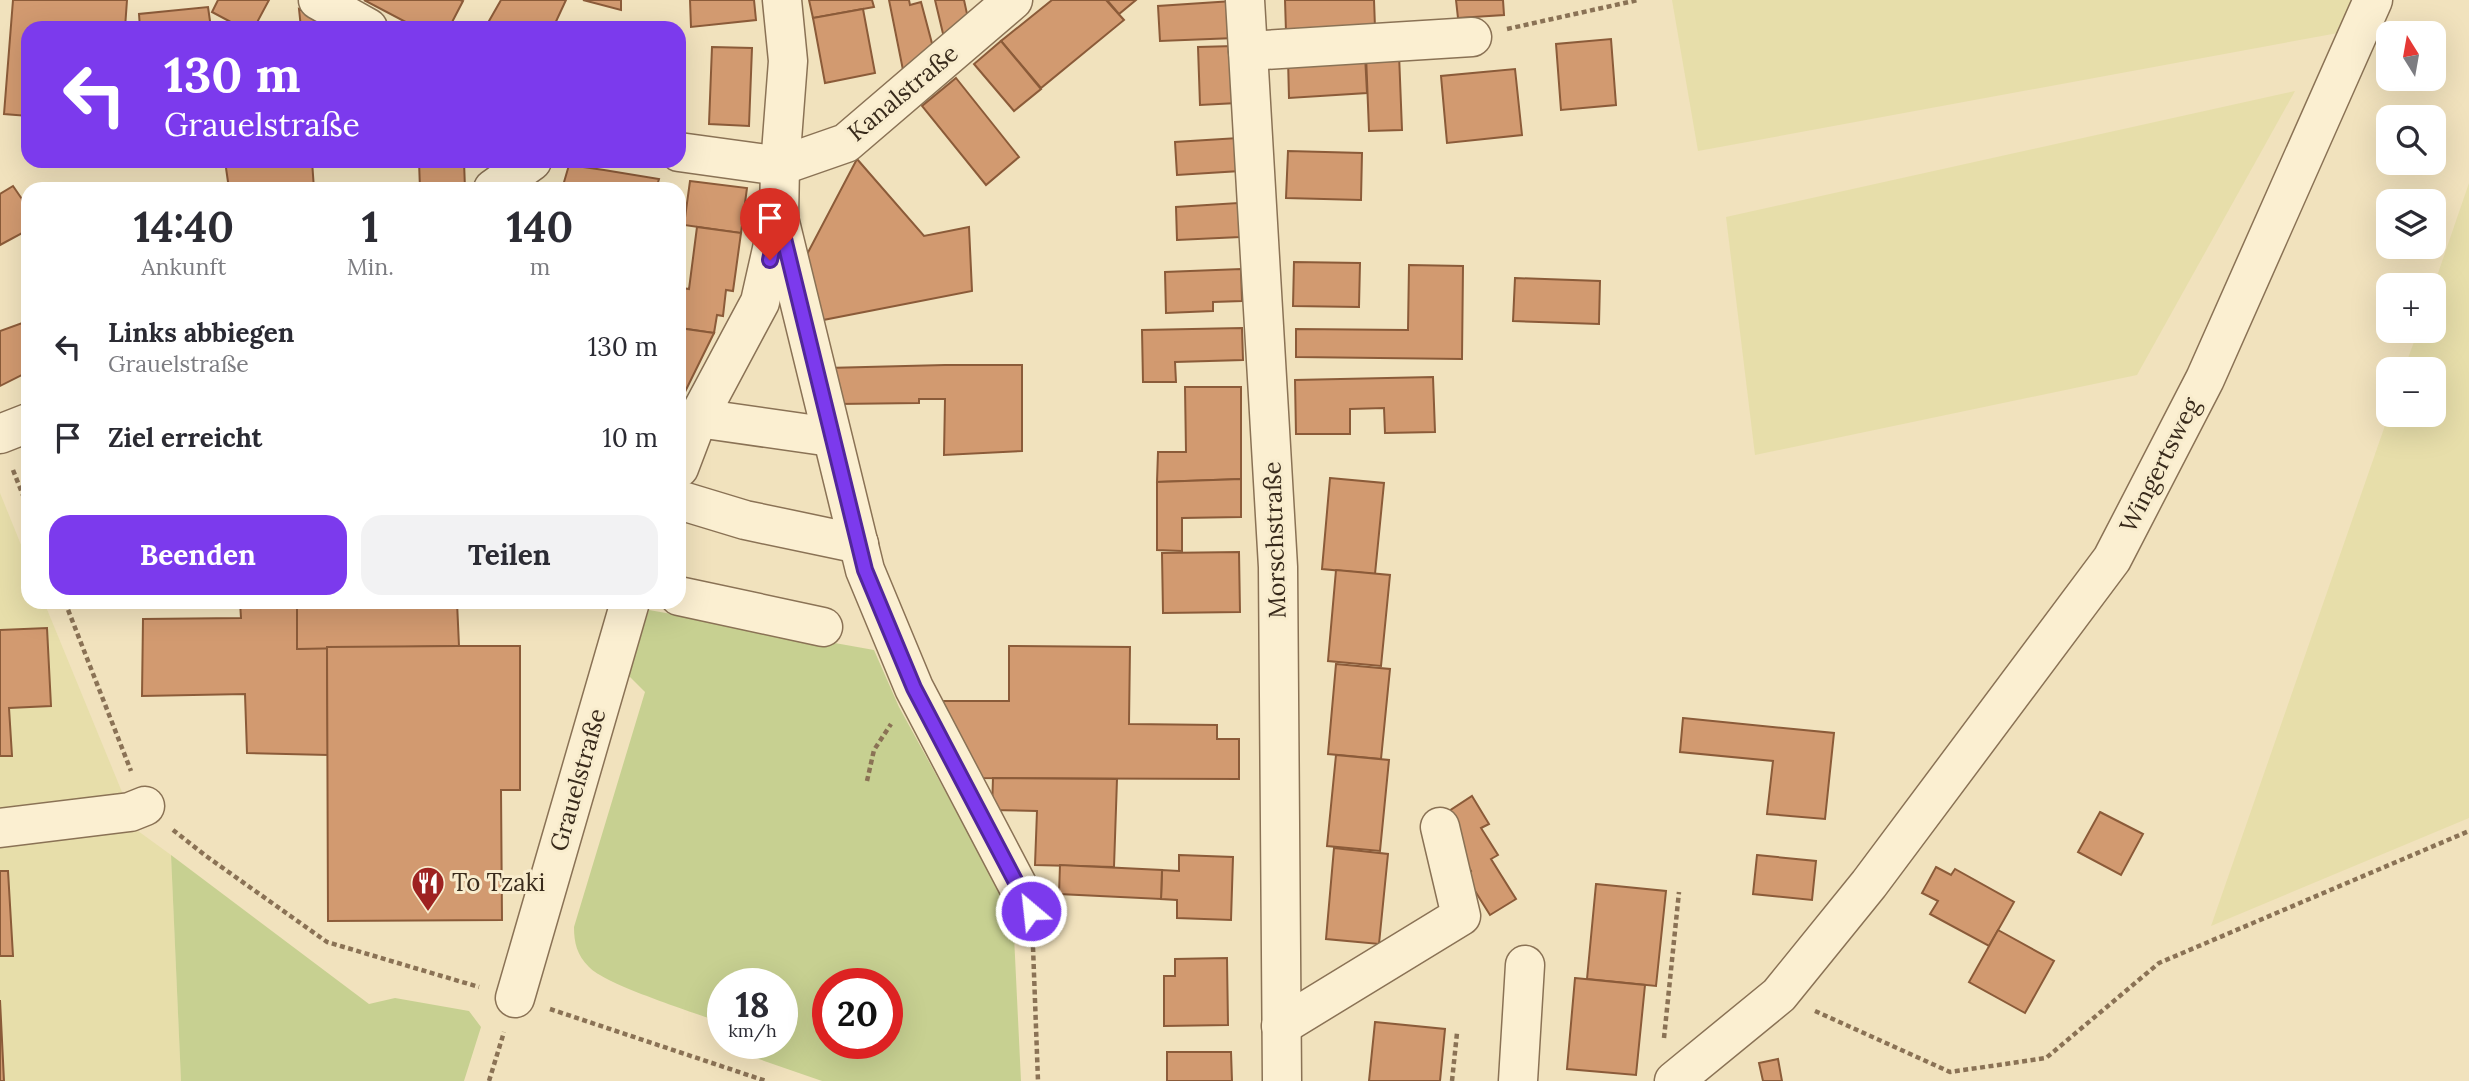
<!DOCTYPE html>
<html lang="de">
<head>
<meta charset="utf-8">
<style>
  body { margin:0; font-family:Lora,serif; background:#f2f2f3; color:#2b2b33; height:100vh; display:flex; flex-direction:column; font-size:26px; white-space:nowrap }
  * { box-sizing:border-box; margin:0 }
  p { font-size:23px; color:#7c7c81 }
  .icon { flex:none; width:38px; height:38px; fill:none; stroke:currentColor; stroke-width:2; stroke-linecap:round; stroke-linejoin:round }
  .map { position:relative; flex:1; overflow:hidden }
  .drawer { position:absolute; left:21px; top:182px; width:665px; height:427px; display:flex; flex-direction:column; background:#fff; border-radius:21px; box-shadow:0 7px 28px #0002 }
  .drawer>* { flex:none }
  .hud { position:absolute; left:21px; top:21px; width:665px; height:147px; border-radius:21px; box-shadow:0 7px 28px #0002; background:#7c3aed; color:#fff; overflow:hidden }
  .needle { width:46px; rotate:349deg }
  .fabs { position:absolute; left:2376px; top:21px; display:grid; gap:14px }
  .fabs a { display:grid; place-items:center; width:70px; height:70px; border-radius:14px; background:#fff; box-shadow:0 7px 28px #0002; font-size:35px }
  .speed { position:absolute; left:707px; top:968px; display:flex; gap:14px; font-size:35px; font-weight:700; text-align:center }
  .speed>* { display:grid; place-content:center; width:91px; height:91px; border-radius:50%; background:#fff; box-shadow:0 7px 28px #0002; line-height:1 }
  .speed small { font-size:18px; font-weight:400 }
  .speed .limit { border:10px solid #d22; background:#fff; color:#111 }
  .pin { position:absolute; display:grid; place-items:center; width:60px; height:60px; color:#fff; margin:-72px -30px; border-radius:50% 50% 50% 0; rotate:-45deg; box-shadow:0 0 7px #0007 }
  .pin .icon { rotate:45deg }
  .me { position:absolute; width:77px; margin:-38px; rotate:332deg; stroke-linejoin:round; filter:drop-shadow(0 0 5px #0008) }
  .turn { display:flex; align-items:center; gap:24px; height:147px; padding:0 28px; font-size:32px }
  .turn .icon { width:91px; height:91px; stroke-width:2.5 }
  .turn b { display:block; font-size:49px; line-height:60px }
  .eta { display:flex; justify-content:space-evenly; align-items:center; height:119px; text-align:center }
  .eta b { font-size:42px; font-weight:700; line-height:49px }
  .primary-button { display:flex; gap:14px; margin-top:auto; padding:14px 28px }
  .primary-button a { flex:1; height:80px; border-radius:21px; background:#7c3aed; color:#fff; font-size:28px; font-weight:700; line-height:80px; text-align:center }
  .primary-button a+a { background:#f2f2f3; color:#2b2b33 }
  ul { padding:0; list-style:none }
  li { display:flex; align-items:center; gap:21px; height:91px; padding:0 28px }
  li div { flex:1 }
  li b { display:block; font-size:26px }
  li em { font-style:normal }
  .map>svg:first-child { display:block }
  .farmland { fill:#e7deaa }
  .green { fill:#c7d091; fill-rule:evenodd }
  .building { fill:#d29a70; stroke:#8b5b39; stroke-width:2 }
  .lines { fill:none; stroke-linecap:round; stroke-linejoin:round }
  .minor-casing { stroke:#8a7255; stroke-width:41 }
  .path { stroke:#8a7255; stroke-width:4.5; stroke-dasharray:5 3.5; stroke-linecap:butt }
  .minor { stroke:#fbefd1; stroke-width:38 }
  .route-casing { stroke:#51269a; stroke-width:18 }
  .route { stroke:#7c3aed; stroke-width:12 }
  .labels { text-anchor:middle; stroke-width:6; stroke-linejoin:round; paint-order:stroke }
  .street-label { font-size:24px; fill:#382a1b; stroke:#f8eccd }
  .poi-label { font-size:24px; fill:#382a1b; stroke:#f8eccd; text-anchor:start }
</style>
</head>
<body>
<div class="map">
<svg width="2469" height="1081" viewBox="0 0 2469 1081">
  <rect width="100%" height="100%" fill="#f1e2bd"/>
  <g class="farmland">
    <polygon points="1672,0 2353,0 2338,33 1698,151"/>
    <polygon points="2295,91 2137,375 1755,455 1726,217"/>
    <polygon points="2469,183 2469,818 2211,926 2389,414 2434,415 2434,369 2404,369 2418,331 2434,331 2434,285"/>
    <polygon points="0,493 28,562 28,602 44,602 138,831 171,855 181,1081 0,1081"/>
  </g>
  <g class="green">
    <path d="M649 610 874 650 899 707 1013 915 1021 1081H822L753 1057 738 1043H782V984H723V1028L716 1021C688 1010 606 985 589 967 577 955 574 943 574 927L645 692 628 675ZM828 984H887V1043H828Z"/>
    <polygon points="171,855 369,1004 395,998 469,1011 481,1027 464,1081 181,1081"/>
  </g>
  <g class="building">
    <polygon points="13,0 127,0 125,28 28,28 28,116 4,114"/>
    <polygon points="218,0 269,0 254,28 242,28 212,12"/>
    <polygon points="364,0 460,0 463,1 449,28 417,28"/>
    <polygon points="501,0 566,0 553,28 485,28"/>
    <polygon points="583,0 621,0 621,10"/>
    <polygon points="690,0 754,0 756,20 691,27"/>
    <polygon points="809,0 872,0 874,7 813,18"/>
    <polygon points="889,0 909,0 910,5 921,2 934,51 904,75"/>
    <polygon points="935,0 964,0 969,23 945,42"/>
    <polygon points="1052,0 1106,0 1124,20 1041,88 1001,41"/>
    <polygon points="1107,0 1136,0 1119,14"/>
    <polygon points="1285,0 1374,0 1375,28 1286,32"/>
    <polygon points="1456,0 1503,0 1504,15 1458,18"/>
    <polygon points="1233,1 1235,38 1160,41 1158,6"/>
    <polygon points="208,7 211,28 140,28 139,14"/>
    <polygon points="299,9 333,25 334,28 301,28"/>
    <polygon points="863,9 875,73 825,83 813,18"/>
    <polygon points="1611,39 1616,105 1561,110 1556,44"/>
    <polygon points="1001,41 1041,89 1014,111 974,64"/>
    <polygon points="1234,46 1237,103 1200,105 1198,47"/>
    <polygon points="712,47 752,48 749,126 709,124"/>
    <polygon points="1399,54 1402,130 1369,131 1366,55"/>
    <polygon points="1365,55 1367,93 1289,98 1288,59"/>
    <polygon points="1515,69 1522,135 1447,143 1441,76"/>
    <polygon points="956,78 1019,157 986,185 922,106"/>
    <polygon points="1238,138 1240,171 1177,175 1175,142"/>
    <polygon points="1288,151 1362,153 1361,200 1286,198"/>
    <polygon points="857,159 924,236 969,227 972,291 818,321 804,260"/>
    <polygon points="225,161 312,161 314,189 229,189"/>
    <polygon points="419,161 464,161 465,189 420,189"/>
    <polygon points="569,165 604,170 659,179 656,189 562,189"/>
    <polygon points="690,181 747,188 741,233 684,225"/>
    <polygon points="13,186 24,202 28,200 28,230 0,245 0,194"/>
    <polygon points="1238,203 1240,237 1177,240 1176,207"/>
    <polygon points="697,227 741,233 733,291 726,290 723,316 717,315 714,333 680,328 682,288 689,289"/>
    <polygon points="1294,262 1360,263 1359,307 1293,306"/>
    <polygon points="1409,265 1463,266 1462,359 1296,357 1296,329 1408,330"/>
    <polygon points="1241,269 1242,301 1213,302 1213,311 1166,313 1165,272"/>
    <polygon points="1515,278 1600,281 1599,324 1513,321"/>
    <polygon points="25,322 28,330 28,372 0,386 0,331"/>
    <polygon points="679,328 714,333 679,404"/>
    <polygon points="1242,328 1243,360 1175,362 1176,382 1143,382 1142,330"/>
    <polygon points="945,365 1022,365 1022,451 944,455 945,399 919,399 919,403 837,404 827,368"/>
    <polygon points="1433,377 1435,432 1385,433 1384,408 1350,409 1350,434 1296,434 1295,380"/>
    <polygon points="1185,387 1241,387 1241,479 1157,482 1158,452 1186,452"/>
    <polygon points="1330,478 1384,483 1375,574 1322,569"/>
    <polygon points="1241,479 1241,517 1182,518 1182,551 1157,550 1157,482"/>
    <polygon points="1239,552 1240,612 1163,613 1162,553"/>
    <polygon points="1336,570 1390,575 1381,666 1328,661"/>
    <polygon points="240,602 297,602 297,649 327,647 328,755 247,753 245,694 142,696 143,619 241,618"/>
    <polygon points="297,602 457,602 459,646 297,649"/>
    <polygon points="47,628 51,706 9,708 12,756 0,756 0,630"/>
    <polygon points="459,646 520,646 520,790 501,790 502,920 328,921 327,647"/>
    <polygon points="1009,646 1130,647 1129,724 1217,725 1217,739 1239,739 1239,779 967,778 934,701 1009,701"/>
    <polygon points="1336,664 1390,669 1381,759 1328,754"/>
    <polygon points="1683,718 1834,733 1825,819 1767,814 1773,761 1680,752"/>
    <polygon points="1336,755 1389,760 1380,851 1327,846"/>
    <polygon points="993,778 1117,779 1114,867 1035,865 1037,811 992,810"/>
    <polygon points="1472,796 1489,824 1481,828 1498,855 1491,859 1516,899 1490,915 1465,875 1471,871 1455,845 1446,813"/>
    <polygon points="2100,812 2143,834 2121,875 2078,852"/>
    <polygon points="1334,848 1388,854 1379,944 1326,939"/>
    <polygon points="1179,855 1233,857 1231,920 1177,918 1177,900 1161,899 1162,870 1179,871"/>
    <polygon points="1757,855 1816,861 1812,900 1753,894"/>
    <polygon points="1060,865 1162,870 1161,899 1059,894"/>
    <polygon points="1936,867 1951,875 1955,869 2014,902 1989,946 1930,914 1938,901 1922,893"/>
    <polygon points="0,871 8,871 13,956 0,956"/>
    <polygon points="1596,884 1666,891 1656,986 1587,979"/>
    <polygon points="1998,930 2054,961 2025,1013 1969,982"/>
    <polygon points="1227,958 1228,1025 1164,1026 1164,976 1175,976 1175,959"/>
    <polygon points="1575,978 1645,985 1636,1075 1567,1069"/>
    <polygon points="0,1000 4,1081 0,1081"/>
    <polygon points="1375,1022 1445,1029 1440,1081 1369,1081"/>
    <polygon points="1167,1052 1231,1052 1232,1081 1167,1081"/>
    <polygon points="1778,1059 1782,1081 1763,1081 1759,1063"/>
  </g>
  <g class="lines">
    <defs>
      <g id="minor">
        <polyline points="318,0 368,28"/>
        <polyline points="1245,0 1278,567 1282,1081"/>
        <polyline points="1248,51 1472,37"/>
        <polyline points="679,152 780,166 846,143 1013,0"/>
        <polyline points="493,189 532,161"/>
        <polyline points="779,218 865,570 914,688 1031,911"/>
        <polyline points="698,418 831,437"/>
        <polyline points="0,434 28,423"/>
        <polyline points="679,468 698,418 760,302 779,218 780,166 788,61 782,0"/>
        <polyline points="679,500 745,520 859,544"/>
        <polyline points="679,596 823,627"/>
        <polyline points="0,828 130,812 145,806"/>
        <polyline points="515,998 630,602"/>
        <polyline points="1281,1026 1461,916 1440,827"/>
        <polyline points="1518,1081 1525,965"/>
        <polyline points="1674,1081 1779,995 1869,884 2112,559 2205,379 2373,0"/>
      </g>
    </defs>
    <use href="#minor" class="minor-casing"/>
    <g class="path">
      <polyline points="1507,29 1638,0"/>
      <polyline points="13,470 28,508"/>
      <polyline points="65,602 131,771"/>
      <polyline points="867,781 874,750 891,724"/>
      <polyline points="173,830 206,856 327,942 479,987"/>
      <polyline points="1033,947 1038,1081"/>
      <polyline points="550,1009 766,1081"/>
      <polyline points="1815,1011 1950,1072 2046,1058 2159,963 2469,831"/>
      <polyline points="1664,1038 1679,892"/>
      <polyline points="489,1081 504,1032"/>
      <polyline points="1452,1081 1457,1033"/>
    </g>
    <use href="#minor" class="minor"/>
  </g>
  <g class="lines">
    <defs>
      <polyline id="route" points="770,260 779,218 865,570 914,688 1031,911"/>
    </defs>
    <use href="#route" class="route-casing"/>
    <use href="#route" class="route"/>
  </g>
  <defs>
    <symbol id="restaurant-pin" viewBox="-11 -11 22 30"><path d="M0 17L-7.5 6A9.5 9.5 0 1 1 7.5 6Z" fill="#9e2221" stroke="#f8eccd"/><path d="M-5-6h1v4h1v-4h1v4h1v-4h1v5L-1.5 .5V6h-2V.5L-5-1ZM5-6V6H3V1.5H1.5Q1.5-4 5-6Z" fill="#fff"/></symbol>
  </defs>
  <g fill-rule="evenodd">
    <use href="#restaurant-pin" x="409" y="864" width="38" height="52"/>
  </g>
  <g class="labels">
    <g class="street-label">
      <text transform="translate(903 93) rotate(-40)" y="8">Kanalstraße</text>
      <text transform="translate(2160 465) rotate(-63)" y="8">Wingertsweg</text>
      <text transform="translate(1275 540) rotate(-92)" y="8">Morschstraße</text>
      <text transform="translate(578 780) rotate(-74)" y="8">Grauelstraße</text>
    </g>
    <g class="poi-label">
      <text x="452" y="891">To Tzaki</text>
    </g>
  </g>
</svg>
<div class="fabs">
<a><svg class="needle" viewBox="-14 -14 28 28"><path d="M0-13l5 13h-10z" fill="#e53935"/><path d="M0 13l5-13h-10z" fill="#7c7c81"/></svg></a>
<a><svg class="icon" aria-label="search" viewBox="0 0 24 24"><circle cx="10" cy="10" r="6"/><path d="M15 15l6 6"/></svg></a>
<a><svg class="icon" aria-label="layers" viewBox="0 0 24 24"><path d="M12 4l9 5-9 5-9-5zM3 14l9 5 9-5"/></svg></a>
<a>+</a>
<a>−</a>
</div>
<div class="speed"><div>18<small>km/h</small></div><div class="limit">20</div></div>
<div class="pin" style="left:770px;top:260px;background:#d93025"><svg class="icon" aria-label="arrive" viewBox="0 0 24 24"><path d="M6 21V4h12l-3 4 3 4H6"/></svg></div>
<svg class="me" style="left:1031px;top:911px" viewBox="-20 -20 40 40"><circle r="17" fill="#7c3aed" stroke="#fff" stroke-width="3"/><path d="M0-11L8 9 0 5-8 9z" fill="#fff"/></svg>
<div class="hud">
<div class="turn"><svg class="icon" aria-label="left" viewBox="0 0 24 24"><path d="M17 20v-9H6M10 6l-5 5 5 5"/></svg><div><b>130 m</b>Grauelstraße</div></div>
</div>
<section class="drawer">
<div class="eta">
<div><b>14:40</b><p>Ankunft</p></div>
<div><b>1</b><p>Min.</p></div>
<div><b>140</b><p>m</p></div>
</div>
<ul>
<li><svg class="icon" aria-label="left" viewBox="0 0 24 24"><path d="M17 20v-9H6M10 6l-5 5 5 5"/></svg><div><b>Links abbiegen</b><p>Grauelstraße</p></div><em>130 m</em></li>
<li><svg class="icon" aria-label="arrive" viewBox="0 0 24 24"><path d="M6 21V4h12l-3 4 3 4H6"/></svg><div><b>Ziel erreicht</b></div><em>10 m</em></li>
</ul>
<div class="primary-button"><a>Beenden</a><a>Teilen</a></div>
</section>
</div>
</body>
</html>
